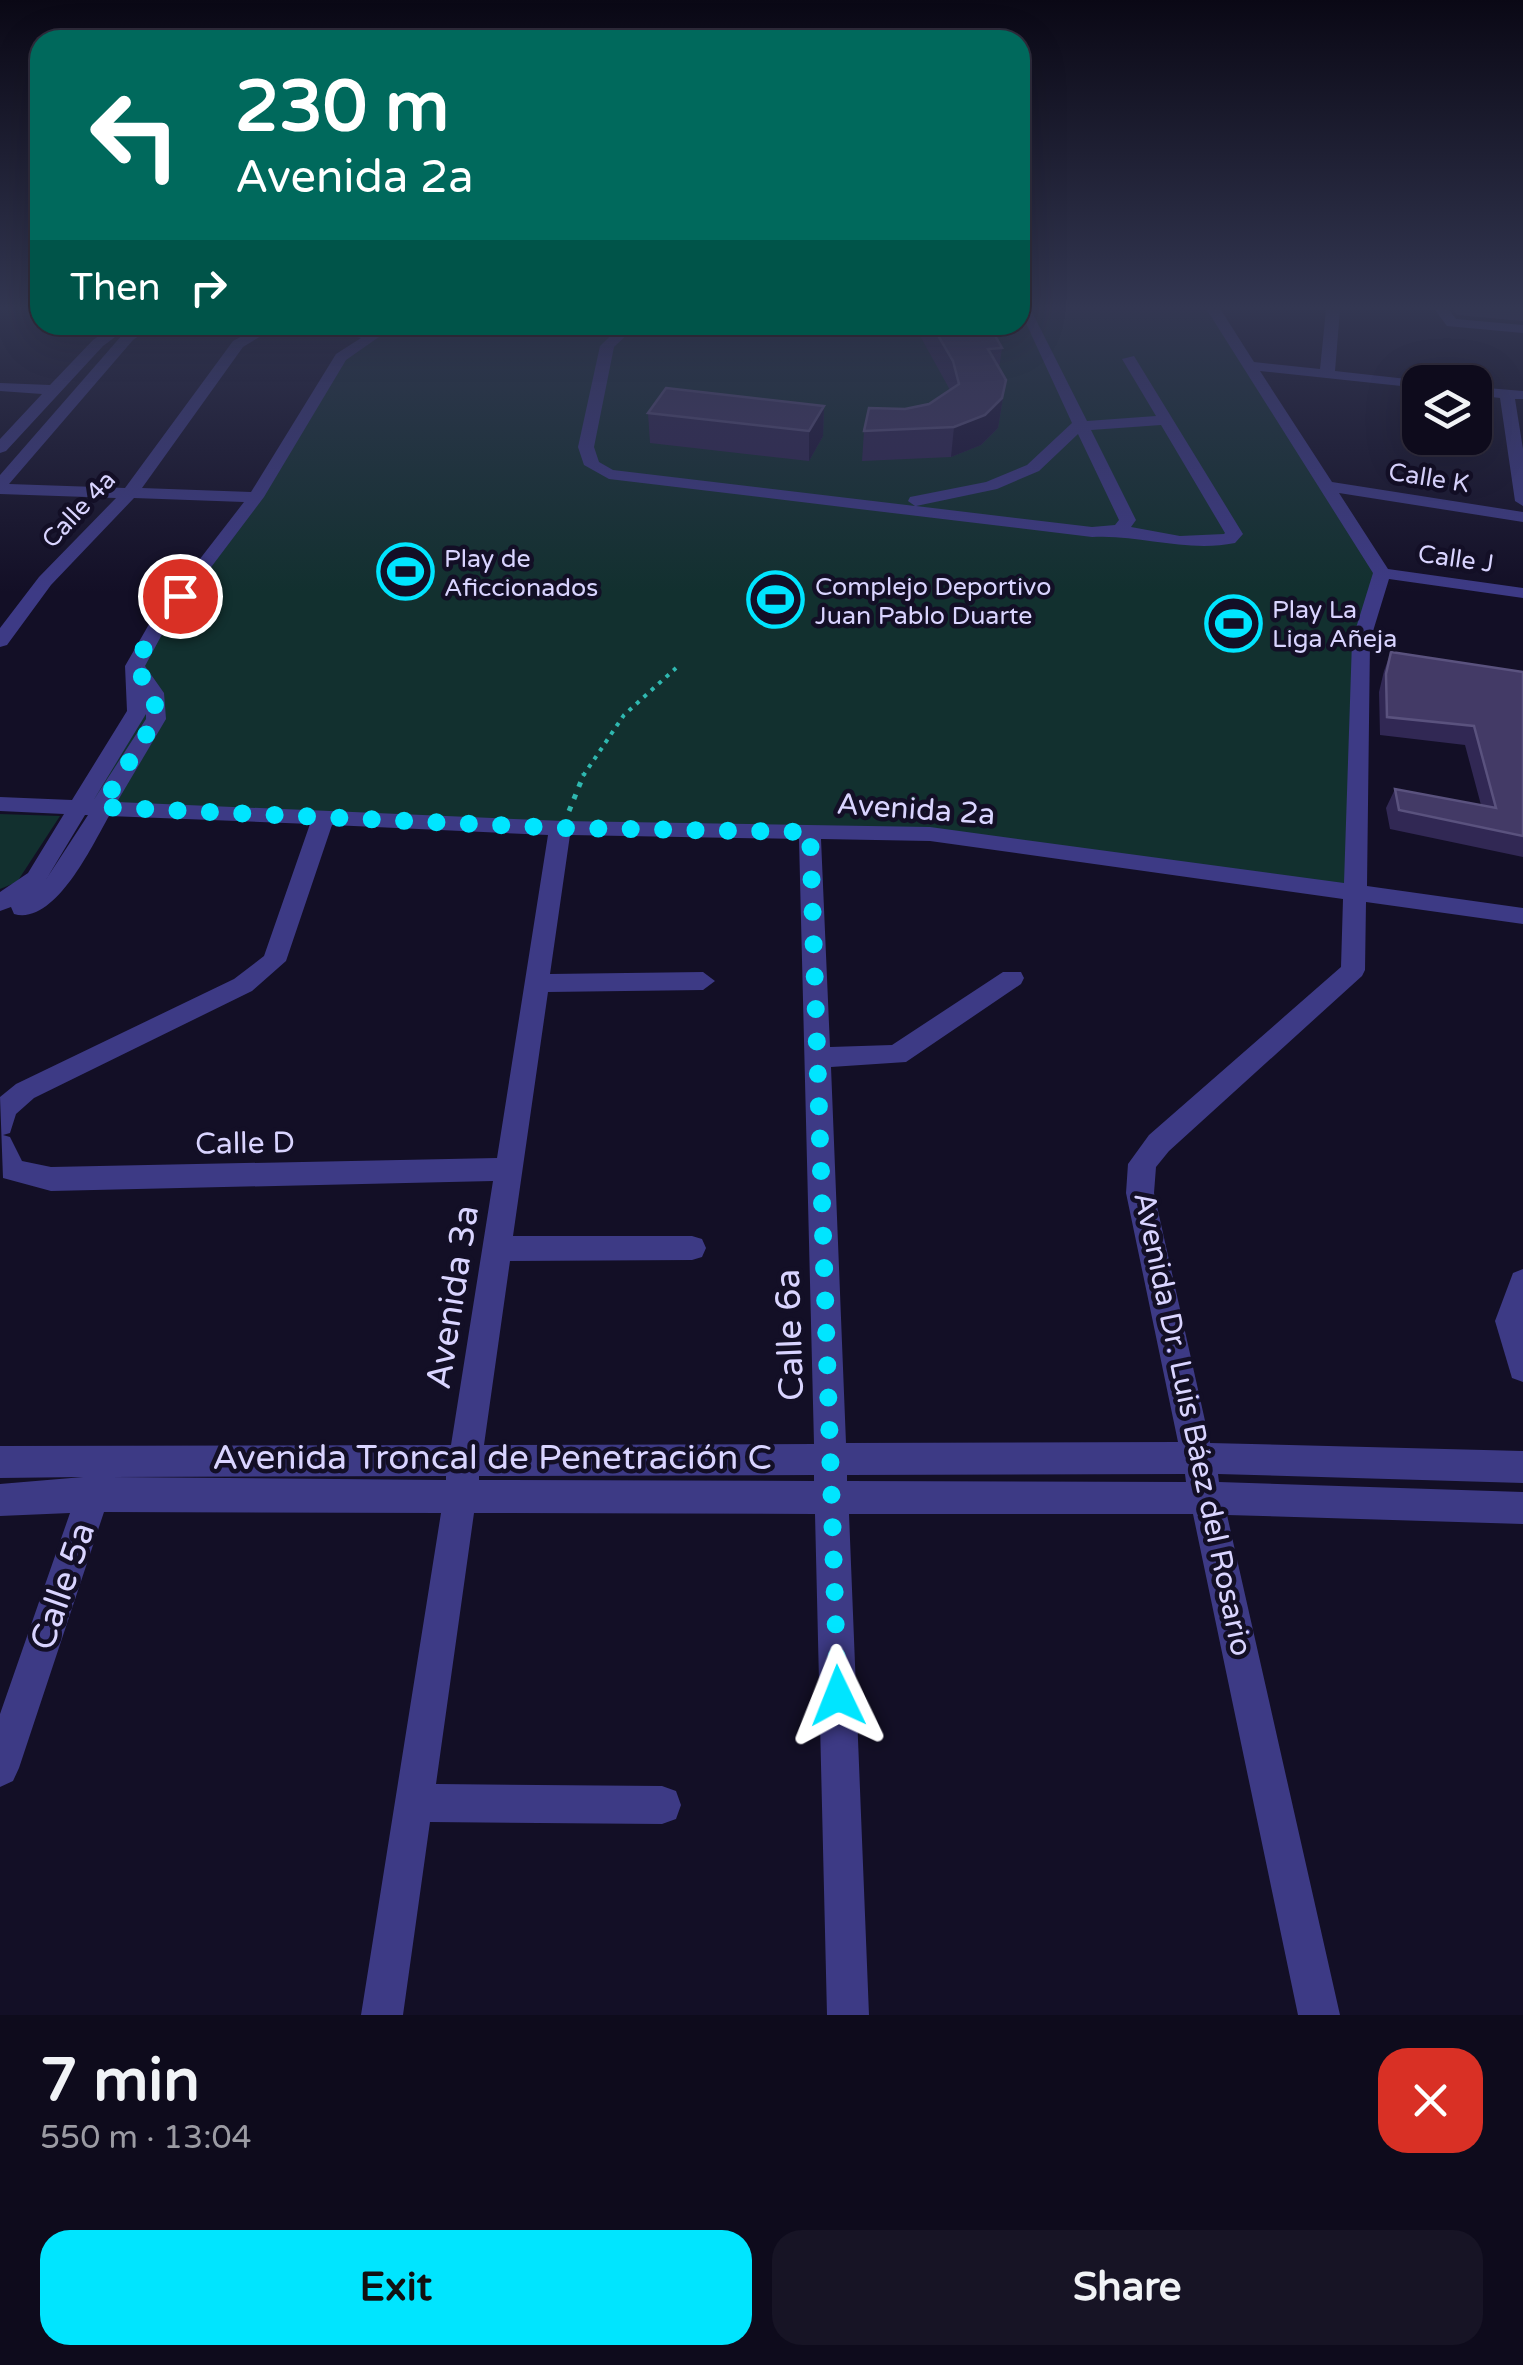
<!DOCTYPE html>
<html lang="en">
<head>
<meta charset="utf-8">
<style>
  body { margin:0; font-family:"Varela Round",sans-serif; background:#171425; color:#f1f3f6; height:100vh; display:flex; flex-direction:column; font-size:38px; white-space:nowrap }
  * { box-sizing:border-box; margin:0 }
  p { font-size:32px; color:#9b9ba3 }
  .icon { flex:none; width:55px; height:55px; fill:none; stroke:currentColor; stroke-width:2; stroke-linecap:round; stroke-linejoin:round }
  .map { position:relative; height:2015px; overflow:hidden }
  .details { display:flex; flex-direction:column; background:#0e0b1c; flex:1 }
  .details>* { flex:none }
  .top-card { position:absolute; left:30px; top:30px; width:1000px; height:305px; border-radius:30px; box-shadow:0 10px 40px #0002,0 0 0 2px #2e2b3b; background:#00695c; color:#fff; overflow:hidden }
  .tools { position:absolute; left:1402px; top:365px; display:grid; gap:20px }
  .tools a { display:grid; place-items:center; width:90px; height:90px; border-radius:20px; background:#0e0b1c; box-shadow:0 10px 40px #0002,0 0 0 2px #2e2b3b; font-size:50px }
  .pin { position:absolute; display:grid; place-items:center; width:85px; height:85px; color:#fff; margin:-42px; border:5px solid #fff; border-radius:50%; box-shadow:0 2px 10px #0007 }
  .me { position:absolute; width:110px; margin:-55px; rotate:358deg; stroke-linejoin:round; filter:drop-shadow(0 0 8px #0008) }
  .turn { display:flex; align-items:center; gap:35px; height:210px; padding:0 40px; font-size:45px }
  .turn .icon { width:130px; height:130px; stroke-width:2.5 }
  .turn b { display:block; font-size:70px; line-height:85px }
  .then { display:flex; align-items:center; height:95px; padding:0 40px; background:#0003; gap:20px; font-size:38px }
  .round { display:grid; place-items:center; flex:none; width:105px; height:105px; border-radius:30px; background:#171425 }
  .overview { display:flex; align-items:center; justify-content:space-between; height:170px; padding:0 40px }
  h1 { font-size:60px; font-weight:700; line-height:75px }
  .primary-button { display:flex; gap:20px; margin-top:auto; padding:20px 40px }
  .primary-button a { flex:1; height:115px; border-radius:30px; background:#00e5ff; color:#111; font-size:40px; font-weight:700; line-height:115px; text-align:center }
  .primary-button a+a { background:#171425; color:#f1f3f6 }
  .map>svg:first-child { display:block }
  .green { fill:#12302f }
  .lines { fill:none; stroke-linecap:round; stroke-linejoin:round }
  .path-far1 { stroke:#2fb8b0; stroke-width:4; stroke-dasharray:4 6; stroke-linecap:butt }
  .path { stroke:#2fb8b0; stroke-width:5; stroke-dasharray:5 8; stroke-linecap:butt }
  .minor { fill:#3d3a85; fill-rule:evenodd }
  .wall { fill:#312854 }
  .shaded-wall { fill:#1d163a }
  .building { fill:#433a66; stroke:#5a527e; stroke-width:2.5 }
  .route { stroke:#00e5ff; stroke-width:18; stroke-dasharray:0 32.4 }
  .labels { text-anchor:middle; stroke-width:9; stroke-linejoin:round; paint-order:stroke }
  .far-street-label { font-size:25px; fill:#d9d4ff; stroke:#130f26 }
  .far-poi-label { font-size:25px; fill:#d9d4ff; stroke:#130f26; text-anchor:start }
  .street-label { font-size:30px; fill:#d9d4ff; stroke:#130f26 }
  .near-street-label { font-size:35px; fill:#d9d4ff; stroke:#130f26 }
</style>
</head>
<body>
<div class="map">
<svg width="1523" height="2015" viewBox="0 0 1523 2015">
  <rect width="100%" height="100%" fill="#130f26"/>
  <g class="green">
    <polygon points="1020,310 1214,310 1382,573 1361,641 1356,893 930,834 78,807 137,711 135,666 228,537 341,357 389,325 1020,325"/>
    <polygon points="0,814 60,816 17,882 0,889"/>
  </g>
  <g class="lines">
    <polyline class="path-far1" points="583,776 624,715 676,668"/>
    <polyline class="path" points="569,811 584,774"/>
    <g class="minor">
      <path d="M1020 310H1031L1087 421 1156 416 1122 359 1134 356 1243 534 1235 543C1186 553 1140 534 1092 537L609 479 584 465 578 447 600 346 622 325H637L614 347 594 447 599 462 613 470 915 506 908 501 910 497 986 482 1027 465 1072 423ZM1161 425 1225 533 1224 534 1180 536 1131 527 1136 520 1091 430ZM1078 434 1119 520 1115 525 1092 527 916 506 997 489 1039 471Z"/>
      <path d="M1207 310H1221L1254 362 1320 369 1326 310H1340L1335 371 1425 381 1420 382V388L1260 371 1332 482 1523 512V522L1339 493 1388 569 1523 588V598L1389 579 1370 641 1367 886 1523 908V924L1366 902 1365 970 1362 976 1169 1151 1156 1167 1154 1193 1210 1443 1523 1451V1483L1218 1474 1219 1482 1523 1492V1524L1227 1515 1340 2015H1298L1193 1514H849L869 2015H827L815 1514 474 1513 436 1784 662 1786 676 1791 681 1805 676 1819 662 1824 430 1822 403 2015H361L441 1513 104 1512 19 1768 13 1781 0 1787V1714L70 1513 0 1516V1484L83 1477 0 1478V1446L451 1445 493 1181 51 1191 3 1178 0 1097 16 1084 234 979 264 956 310 824 109 816C93 844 55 926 14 914L11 907 0 911V892L28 873 64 814 0 811V797L72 800 127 711 125 666 148 626 244 502 134 498 51 585 7 645 0 647V628L39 577 116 498 0 494V475L123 334 138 325H154L133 340 9 484 125 488 233 341 262 325H279L243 347 142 488 251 492 336 354 361 338 308 325 370 331 380 325H396L346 360 264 497 166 627 145 666 164 693 166 719 117 802 563 821 930 827 1344 883 1352 641 1373 573ZM146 714V719L93 801ZM85 815H88L45 881 47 878ZM332 825 548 835 497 1158 51 1167 22 1161 10 1137 3 1135 10 1133 16 1114 34 1098 252 991 286 961ZM570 835 799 839 814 1444 484 1445 510 1261 692 1260 702 1257 706 1248 702 1239 692 1236H513L548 992 703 990 715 981 703 972 550 974ZM821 839 930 841 1343 899 1341 967 1149 1135 1128 1164 1126 1193 1178 1442 846 1443 831 1067 906 1062 1021 984 1024 978 1021 972H1003L892 1045 830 1047ZM1185 1474 1186 1482 847 1481V1475ZM814 1475V1481L479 1480V1476ZM446 1476V1480L111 1477Z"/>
      <polygon points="1435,310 1449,310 1456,319 1523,325 1523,333 1447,326"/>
      <polygon points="115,325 131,325 103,346 6,451 0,453 0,439 42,394 0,391 0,383 50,385 93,340"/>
      <polygon points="1475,387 1523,391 1523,399 1515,399 1523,449 1523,506 1515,501 1500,398 1475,395"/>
      <polygon points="1523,1269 1523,1382 1512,1378 1495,1321 1513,1273"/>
    </g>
  </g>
  <g class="wall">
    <polygon points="1453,310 1523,310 1523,321 1458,315"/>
    <polygon points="914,325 989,325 1002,348 999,369 1006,380 998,428 981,445 951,457 862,461 864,431 929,404 950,390"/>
    <polygon points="824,406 823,436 809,461 650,443 648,413"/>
    <polygon points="1391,652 1523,672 1523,857 1390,829 1386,808 1395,789 1481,805 1465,745 1380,735 1379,692 1384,671"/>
  </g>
  <g class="shaded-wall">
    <polygon points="1006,380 998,428 981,445 951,457 954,427"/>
    <polygon points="824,406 823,436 809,461 809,431"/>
  </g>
  <g class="building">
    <polygon points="932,325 989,325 1002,348 988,349 1006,380 1002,398 985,415 954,427 864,431 869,408 905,409 929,404 959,384 953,361"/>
    <polygon points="666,388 824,406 809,431 648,413"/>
    <polygon points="1391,652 1523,672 1523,836 1399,810 1395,789 1496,808 1474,726 1387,717 1386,674"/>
  </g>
  <linearGradient id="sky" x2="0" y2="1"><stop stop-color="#0a0815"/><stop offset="0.52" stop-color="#333752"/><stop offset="1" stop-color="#333752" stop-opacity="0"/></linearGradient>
  <rect width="1523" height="592" fill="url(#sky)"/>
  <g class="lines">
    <polyline class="route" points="180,596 157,626 134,666 154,693 156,719 101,807 563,828 810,832 838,1696"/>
  </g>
  <defs>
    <symbol id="stadium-ring" viewBox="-11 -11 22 22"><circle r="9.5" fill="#130f26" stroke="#00e5ff" stroke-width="1.5"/><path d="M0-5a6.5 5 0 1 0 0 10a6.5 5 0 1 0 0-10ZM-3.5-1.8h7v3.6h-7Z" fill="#00e5ff"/></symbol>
  </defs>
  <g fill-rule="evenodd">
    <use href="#stadium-ring" x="374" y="540" width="63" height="63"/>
    <use href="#stadium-ring" x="744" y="568" width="63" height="63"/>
    <use href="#stadium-ring" x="1202" y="592" width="63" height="63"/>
  </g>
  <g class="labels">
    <g class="far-street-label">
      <text transform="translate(1429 477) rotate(9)" y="9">Calle K</text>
      <text transform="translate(78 509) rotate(-47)" y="9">Calle 4a</text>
      <text transform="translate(1456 558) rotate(8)" y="9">Calle J</text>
    </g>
    <g class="far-poi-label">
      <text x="444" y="567">Play de<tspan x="444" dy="29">Aficcionados</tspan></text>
      <text x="815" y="595">Complejo Deportivo<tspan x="815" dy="29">Juan Pablo Duarte</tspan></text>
      <text x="1272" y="618">Play La<tspan x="1272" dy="29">Liga Añeja</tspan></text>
    </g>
    <g class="street-label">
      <text transform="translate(916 809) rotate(4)" y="10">Avenida 2a</text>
      <text transform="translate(245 1143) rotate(-1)" y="10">Calle D</text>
      <text transform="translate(1193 1424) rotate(78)" y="10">Avenida Dr. Luis Báez del Rosario</text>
    </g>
    <g class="near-street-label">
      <text transform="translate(452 1297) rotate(-81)" y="12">Avenida 3a</text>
      <text transform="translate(789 1335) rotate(-92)" y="12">Calle 6a</text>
      <text x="492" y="1469">Avenida Troncal de Penetración C</text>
      <text transform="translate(62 1586) rotate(-71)" y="12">Calle 5a</text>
    </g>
  </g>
</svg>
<div class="tools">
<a><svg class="icon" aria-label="layers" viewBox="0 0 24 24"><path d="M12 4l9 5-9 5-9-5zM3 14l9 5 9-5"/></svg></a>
</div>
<div class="pin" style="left:180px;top:596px;background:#d93025"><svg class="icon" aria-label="arrive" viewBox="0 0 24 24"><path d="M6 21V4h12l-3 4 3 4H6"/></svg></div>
<svg class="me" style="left:838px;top:1696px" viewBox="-20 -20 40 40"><path d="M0-17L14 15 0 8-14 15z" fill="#00e5ff" stroke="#fff" stroke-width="4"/></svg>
<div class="top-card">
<div class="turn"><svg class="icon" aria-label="left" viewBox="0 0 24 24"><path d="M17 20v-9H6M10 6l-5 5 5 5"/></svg><div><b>230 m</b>Avenida 2a</div></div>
<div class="then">Then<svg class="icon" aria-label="right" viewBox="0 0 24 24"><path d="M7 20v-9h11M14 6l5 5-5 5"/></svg></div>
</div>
</div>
<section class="details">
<div class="overview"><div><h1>7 min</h1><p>550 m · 13:04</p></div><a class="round" style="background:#d93025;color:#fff"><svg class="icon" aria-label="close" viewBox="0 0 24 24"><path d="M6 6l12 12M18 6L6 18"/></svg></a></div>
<div class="primary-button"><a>Exit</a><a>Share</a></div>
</section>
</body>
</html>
